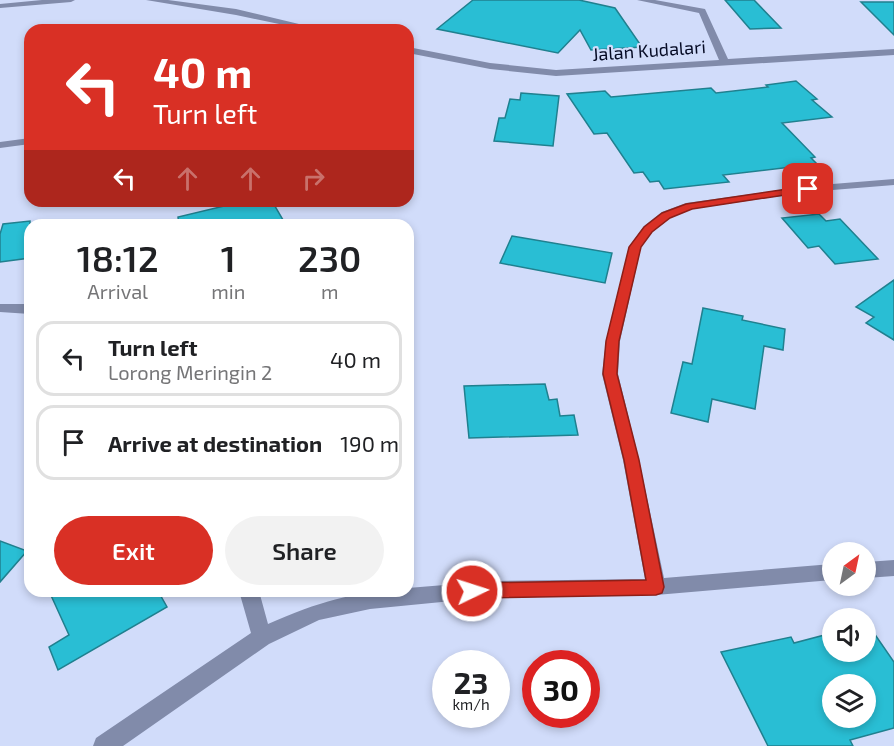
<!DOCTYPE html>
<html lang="en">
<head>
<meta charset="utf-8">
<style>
  body { margin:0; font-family:"Exo 2",sans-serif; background:#f2f2f2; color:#202124; height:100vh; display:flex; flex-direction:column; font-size:22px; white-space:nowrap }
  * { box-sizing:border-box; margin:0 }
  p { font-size:20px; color:#757577 }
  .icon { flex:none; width:33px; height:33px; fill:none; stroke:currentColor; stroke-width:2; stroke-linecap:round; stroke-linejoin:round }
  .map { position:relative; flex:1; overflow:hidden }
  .panel { position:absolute; left:24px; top:219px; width:390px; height:378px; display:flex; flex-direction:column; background:#fff; border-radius:18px; box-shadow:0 3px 9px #0003 }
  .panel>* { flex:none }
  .guide { position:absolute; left:24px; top:24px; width:390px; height:183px; border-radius:18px; box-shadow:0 3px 9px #0003; background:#d93025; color:#fff; overflow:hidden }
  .needle { width:39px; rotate:33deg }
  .buttons { position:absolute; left:822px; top:542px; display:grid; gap:12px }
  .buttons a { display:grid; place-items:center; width:54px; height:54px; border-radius:50%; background:#fff; box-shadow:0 3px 9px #0003; font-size:30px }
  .speed { position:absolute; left:432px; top:650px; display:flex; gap:12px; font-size:30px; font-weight:700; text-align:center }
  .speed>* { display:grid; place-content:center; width:78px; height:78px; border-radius:50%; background:#fff; box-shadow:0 3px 9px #0003; line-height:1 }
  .speed small { font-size:15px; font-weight:400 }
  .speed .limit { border:9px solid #d22; background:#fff; color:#111 }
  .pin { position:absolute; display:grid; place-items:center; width:51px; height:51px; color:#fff; margin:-26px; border-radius:12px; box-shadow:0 3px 9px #0006 }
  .me { position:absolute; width:66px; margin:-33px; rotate:86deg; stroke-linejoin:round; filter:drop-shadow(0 0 4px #0008) }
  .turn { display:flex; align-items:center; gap:21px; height:126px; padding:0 30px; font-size:27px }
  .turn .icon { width:78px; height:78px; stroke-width:2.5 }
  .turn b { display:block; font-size:42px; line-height:51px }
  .lanes { display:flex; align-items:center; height:57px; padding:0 30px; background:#0003; justify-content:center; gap:30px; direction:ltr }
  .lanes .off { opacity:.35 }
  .eta { display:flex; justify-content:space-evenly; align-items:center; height:102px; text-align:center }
  .eta b { font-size:36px; font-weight:600; line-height:42px }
  .button { display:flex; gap:12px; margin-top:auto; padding:12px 30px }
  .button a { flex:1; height:69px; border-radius:36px; background:#d93025; color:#fff; font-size:24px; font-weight:600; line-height:69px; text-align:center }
  .button a+a { background:#f2f2f2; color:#202124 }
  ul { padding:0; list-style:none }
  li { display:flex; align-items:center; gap:18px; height:75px; margin:0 12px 9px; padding:0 18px; border:3px solid #e0e0e0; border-radius:18px }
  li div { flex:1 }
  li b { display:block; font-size:22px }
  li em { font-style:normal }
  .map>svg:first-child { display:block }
  .building { fill:#29bed4; stroke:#20808f; stroke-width:1.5; fill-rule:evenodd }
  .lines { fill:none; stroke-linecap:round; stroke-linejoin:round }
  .minor { fill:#818baa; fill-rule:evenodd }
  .route { fill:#d93025; stroke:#8d1f18; stroke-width:1.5 }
  .labels { text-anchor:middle; stroke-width:4.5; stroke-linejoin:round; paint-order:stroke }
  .far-street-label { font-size:18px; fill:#060b25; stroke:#d1dcfa }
</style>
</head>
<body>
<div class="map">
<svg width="894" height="746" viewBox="0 0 894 746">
  <rect width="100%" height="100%" fill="#d1dcfa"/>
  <g class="building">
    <polygon points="473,0 579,0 615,8 642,47 591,50 580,30 558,53 437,29"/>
    <polygon points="725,0 754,0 781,28 750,29"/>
    <polygon points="861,2 894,2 894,35"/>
    <polygon points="796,81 817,99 812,100 832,117 782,123 815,157 811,158 817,164 723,175 729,182 664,189 659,181 650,182 643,172 634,173 607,133 594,134 567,94 605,91 611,97 711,88 716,93 768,87 766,85"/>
    <polygon points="521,93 559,96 553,146 494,141 499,118 505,118 510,99 520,100"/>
    <polygon points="245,201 250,201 252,205 272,201 286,225 179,225 178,217"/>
    <polygon points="819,214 826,221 840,219 878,259 835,264 819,246 808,248 782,218"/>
    <polygon points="30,221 30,258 0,262 0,234 3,224"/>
    <polygon points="512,236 612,253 605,283 500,263"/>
    <polygon points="894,280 894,340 866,323 874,317 856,307"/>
    <polygon points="703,308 743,316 742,320 785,329 783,350 764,346 755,409 712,399 708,422 671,413 683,362 692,364"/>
    <polygon points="545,384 549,400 557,399 560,416 574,415 578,435 469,438 464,386"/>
    <polygon points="0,541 27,551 0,582"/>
    <polygon points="49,591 158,591 167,607 58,670 49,647 69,635"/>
    <path d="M867 623 894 662V728L850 740 853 746H768L721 652 791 637 794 643 832 633V651H866V624ZM832 684H866V717H832Z"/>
  </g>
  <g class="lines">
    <g class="minor">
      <polygon points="42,0 75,0 71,2 0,8 0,4"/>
      <polygon points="146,0 168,0 236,9 324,30 308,30 236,15"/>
      <polygon points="637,0 655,0 705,9 728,59 894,49 894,55 556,76 490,69 408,53 408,47 490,63 556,70 719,60 699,13"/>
      <polygon points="30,138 30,144 0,148 0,142"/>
      <path d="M894 179V185L808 192 692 209 670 218 652 232 641 247 620 341 618 374 639 460 664 578 832 564V580L656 595 493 597 370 609 319 620 269 644 123 746H93L96 738 251 633 239 591H259L268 624C319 602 352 591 408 591V588L493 581 645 579 623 460 602 374 606 341 629 247 644 226 662 212 686 203 808 186Z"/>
      <polygon points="0,304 30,304 30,314 0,312"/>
      <polygon points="894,560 894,576 866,578 866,562"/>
    </g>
  </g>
  <polygon class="route" points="808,186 811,187 811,191 692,209 670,218 652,232 641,247 619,341 617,374 639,460 664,587 662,593 656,595 472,598 466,596 464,591 466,585 472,583 646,580 624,460 603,374 606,341 629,247 644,227 662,213 686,204"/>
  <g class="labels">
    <g class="far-street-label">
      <text transform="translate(649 51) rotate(-4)" y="6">Jalan Kudalari</text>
    </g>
  </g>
</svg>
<div class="buttons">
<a><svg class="needle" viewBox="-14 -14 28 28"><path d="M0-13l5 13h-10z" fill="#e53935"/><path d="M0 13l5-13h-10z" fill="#757577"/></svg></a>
<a><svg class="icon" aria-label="sound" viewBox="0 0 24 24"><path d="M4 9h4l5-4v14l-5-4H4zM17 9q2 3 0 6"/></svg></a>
<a><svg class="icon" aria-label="layers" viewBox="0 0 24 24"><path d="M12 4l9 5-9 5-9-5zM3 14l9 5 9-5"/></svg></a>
</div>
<div class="speed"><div>23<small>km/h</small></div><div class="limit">30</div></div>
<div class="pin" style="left:808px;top:189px;background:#d93025"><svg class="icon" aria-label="arrive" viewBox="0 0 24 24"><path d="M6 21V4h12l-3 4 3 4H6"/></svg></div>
<svg class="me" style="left:472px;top:591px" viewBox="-20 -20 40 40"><circle r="17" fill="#d93025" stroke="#fff" stroke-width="3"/><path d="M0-11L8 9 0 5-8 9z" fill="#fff"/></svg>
<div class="guide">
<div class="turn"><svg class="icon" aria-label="left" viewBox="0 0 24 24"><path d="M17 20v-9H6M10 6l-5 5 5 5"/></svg><div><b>40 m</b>Turn left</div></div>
<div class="lanes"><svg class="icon" aria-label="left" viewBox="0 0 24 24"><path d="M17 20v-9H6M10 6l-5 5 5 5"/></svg><svg class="icon off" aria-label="ahead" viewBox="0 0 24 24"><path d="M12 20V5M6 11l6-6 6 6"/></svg><svg class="icon off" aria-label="ahead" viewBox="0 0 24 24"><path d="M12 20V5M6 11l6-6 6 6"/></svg><svg class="icon off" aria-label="right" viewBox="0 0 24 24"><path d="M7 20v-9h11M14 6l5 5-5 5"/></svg></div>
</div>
<section class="panel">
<div class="eta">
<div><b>18:12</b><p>Arrival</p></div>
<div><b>1</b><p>min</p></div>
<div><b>230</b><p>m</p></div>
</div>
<ul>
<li><svg class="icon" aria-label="left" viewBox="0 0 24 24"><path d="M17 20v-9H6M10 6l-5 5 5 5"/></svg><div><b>Turn left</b><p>Lorong Meringin 2</p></div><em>40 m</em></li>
<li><svg class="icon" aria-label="arrive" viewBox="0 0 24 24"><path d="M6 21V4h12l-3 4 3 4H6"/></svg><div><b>Arrive at destination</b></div><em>190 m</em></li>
</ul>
<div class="button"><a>Exit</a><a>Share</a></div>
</section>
</div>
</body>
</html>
